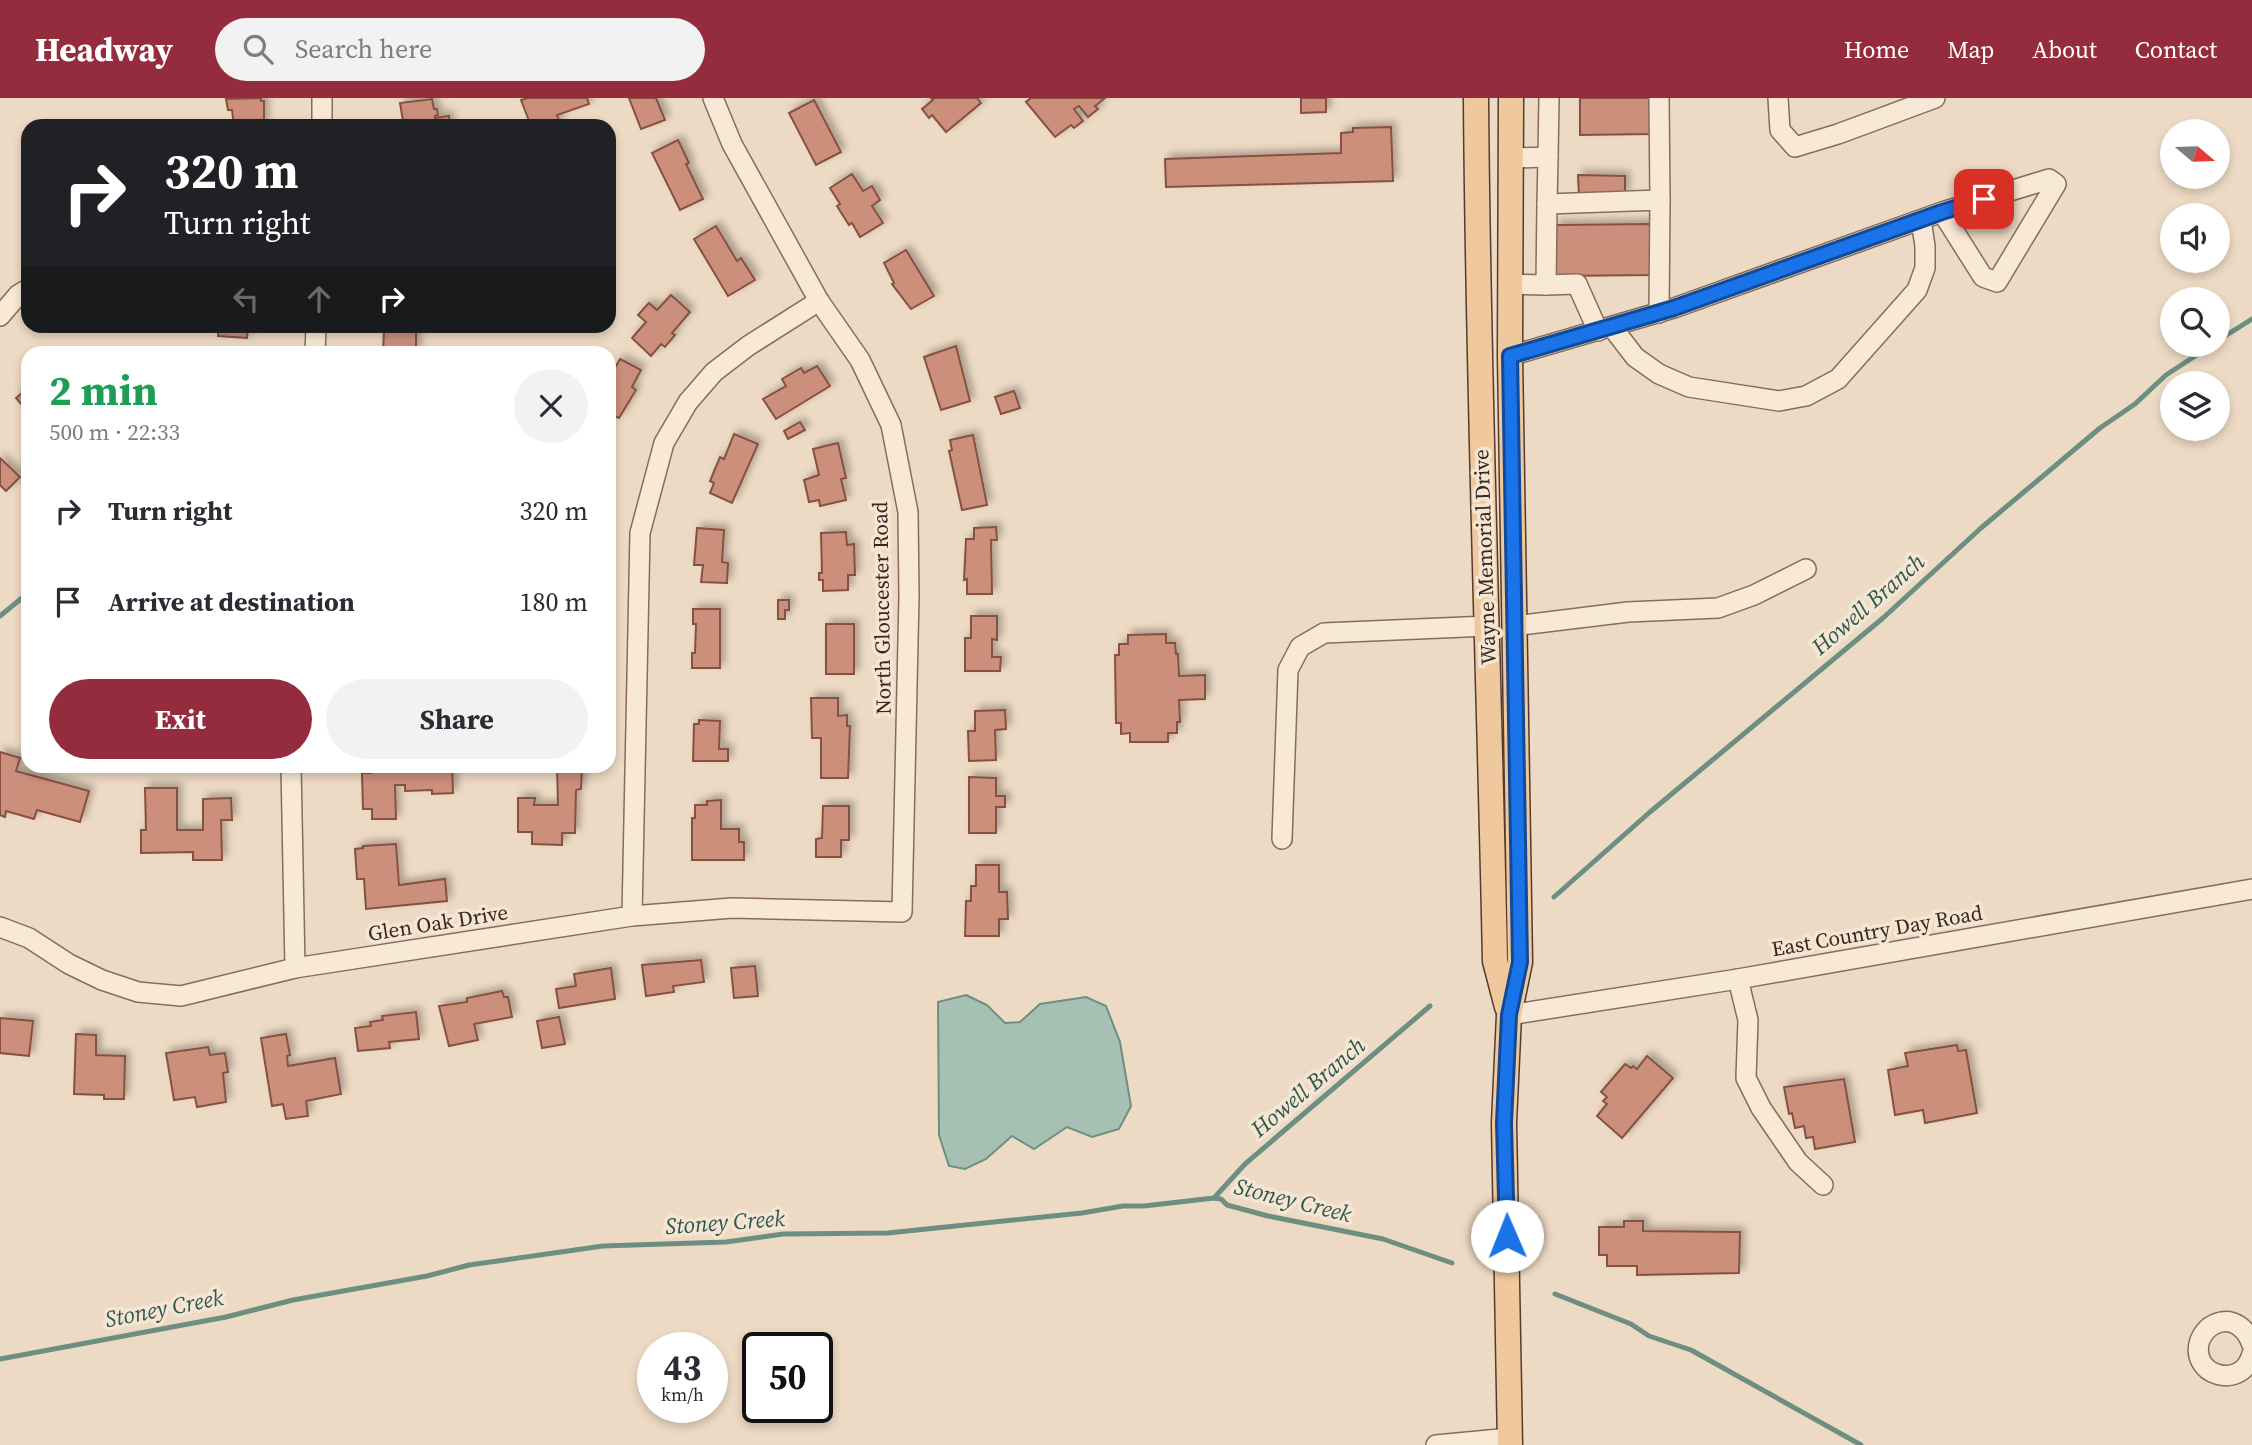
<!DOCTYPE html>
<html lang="en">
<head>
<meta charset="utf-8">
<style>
  body { margin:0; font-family:"Source Serif 4",serif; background:#f2f2f3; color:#2b2b33; height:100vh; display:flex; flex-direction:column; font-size:26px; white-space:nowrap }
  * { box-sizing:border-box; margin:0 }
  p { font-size:23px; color:#7c7c81 }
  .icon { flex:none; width:38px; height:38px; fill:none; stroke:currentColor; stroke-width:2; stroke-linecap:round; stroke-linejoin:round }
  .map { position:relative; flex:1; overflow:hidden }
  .sheet { position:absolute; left:21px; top:248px; width:595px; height:427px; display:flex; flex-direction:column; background:#fff; border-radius:21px; box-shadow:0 4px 10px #0003 }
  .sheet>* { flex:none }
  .banner { position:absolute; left:21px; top:21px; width:595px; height:214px; border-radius:21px; box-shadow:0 4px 10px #0003; background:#202124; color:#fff; overflow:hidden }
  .needle { width:46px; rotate:109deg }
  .buttons { position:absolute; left:2160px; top:21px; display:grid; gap:14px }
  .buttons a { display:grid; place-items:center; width:70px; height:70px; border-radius:50%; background:#fff; box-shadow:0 4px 10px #0003; font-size:35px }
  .speed { position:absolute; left:637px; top:1234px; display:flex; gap:14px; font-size:35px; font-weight:700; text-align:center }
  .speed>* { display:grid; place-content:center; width:91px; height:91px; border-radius:50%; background:#fff; box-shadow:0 4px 10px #0003; line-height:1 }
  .speed small { font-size:18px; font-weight:400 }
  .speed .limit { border:4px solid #111; border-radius:10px; background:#fff; color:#111 }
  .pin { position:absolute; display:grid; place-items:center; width:60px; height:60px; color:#fff; margin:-30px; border-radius:14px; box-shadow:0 4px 10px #0006 }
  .me { position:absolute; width:77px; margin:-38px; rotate:359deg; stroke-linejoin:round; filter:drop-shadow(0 0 5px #0008) }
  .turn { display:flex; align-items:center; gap:24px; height:147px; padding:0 28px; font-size:32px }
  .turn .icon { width:91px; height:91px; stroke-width:2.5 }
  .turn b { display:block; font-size:49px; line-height:60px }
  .lanes { display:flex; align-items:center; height:66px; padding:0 28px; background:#0003; justify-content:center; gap:35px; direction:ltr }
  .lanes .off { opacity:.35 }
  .round { display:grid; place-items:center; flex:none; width:74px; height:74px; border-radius:37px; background:#f2f2f3 }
  .head { display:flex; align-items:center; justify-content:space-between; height:119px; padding:0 28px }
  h1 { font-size:42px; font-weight:700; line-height:52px; color:#1e9e55 }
  .cta { display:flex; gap:14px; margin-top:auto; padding:14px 28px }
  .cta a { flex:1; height:80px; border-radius:42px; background:#952c3e; color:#fff; font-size:28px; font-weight:700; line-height:80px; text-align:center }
  .cta a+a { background:#f2f2f3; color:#2b2b33 }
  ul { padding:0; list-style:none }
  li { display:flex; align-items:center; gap:21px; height:91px; padding:0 28px }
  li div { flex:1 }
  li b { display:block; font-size:26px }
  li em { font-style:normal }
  header { display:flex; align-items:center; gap:42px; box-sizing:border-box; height:98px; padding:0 35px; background:#952c3e; color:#fff }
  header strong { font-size:33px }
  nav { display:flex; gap:38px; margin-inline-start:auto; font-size:24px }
  .search { width:490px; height:63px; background:#f2f2f3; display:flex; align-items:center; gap:18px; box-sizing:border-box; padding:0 24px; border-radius:38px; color:#7c7c81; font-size:26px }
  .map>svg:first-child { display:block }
  .water { fill:#a6c0b4; stroke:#6d8f81; stroke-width:2 }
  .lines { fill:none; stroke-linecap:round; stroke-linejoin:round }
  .stream { stroke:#6d8f81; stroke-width:5 }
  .building { fill:#cb8f7b; stroke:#865141; stroke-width:2; filter:url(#shadow) }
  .minor-casing { stroke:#886b5b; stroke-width:22 }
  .major-casing { stroke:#553b2f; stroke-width:27 }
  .minor { stroke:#f8e9d7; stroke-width:19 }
  .major { stroke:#f0c89d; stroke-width:24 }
  .route-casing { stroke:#114b97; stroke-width:18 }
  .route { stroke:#1a73e8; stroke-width:12 }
  .labels { text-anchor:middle; stroke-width:7; stroke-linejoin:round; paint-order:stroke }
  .street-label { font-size:21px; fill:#38271e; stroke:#f5e6d3 }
  .water-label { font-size:23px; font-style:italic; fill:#2e574e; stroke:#f5e6d3 }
</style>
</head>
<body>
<header>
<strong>Headway</strong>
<div class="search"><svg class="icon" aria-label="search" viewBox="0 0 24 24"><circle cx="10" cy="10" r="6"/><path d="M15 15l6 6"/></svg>Search here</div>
<nav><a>Home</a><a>Map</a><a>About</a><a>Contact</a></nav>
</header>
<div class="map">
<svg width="2252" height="1347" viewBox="0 0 2252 1347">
  <defs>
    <filter id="shadow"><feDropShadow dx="4.5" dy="-4.5" stdDeviation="3.5" flood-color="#0004"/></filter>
  </defs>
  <rect width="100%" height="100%" fill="#eddac4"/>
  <polygon class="water" points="966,897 987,907 1005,925 1020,924 1040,906 1086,899 1106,908 1120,944 1131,1008 1119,1031 1092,1039 1067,1029 1034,1051 1012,1038 986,1061 965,1071 949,1068 939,1037 938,904"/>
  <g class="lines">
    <g class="stream">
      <polyline points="2217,243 2252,221"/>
      <polyline points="0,518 28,495"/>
      <polyline points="1554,799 1650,714 1883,520 1981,430 2100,330 2135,306 2166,277 2212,247"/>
      <polyline points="1214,1100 1245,1066 1430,908"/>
      <polyline points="1555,1196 1631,1226 1649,1238 1691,1252 1861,1347"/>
      <polyline points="0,1261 226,1219 293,1202 427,1178 469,1167 603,1148 726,1144 783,1136 888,1135 1082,1115 1123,1108 1144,1108 1214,1100 1221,1101 1227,1107 1268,1118 1383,1141 1452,1165"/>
    </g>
  </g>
  <g class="building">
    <polygon points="261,0 261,3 264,3 264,28 234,28 232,12 228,12 226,1"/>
    <polygon points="528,0 587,0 589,6 557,17 560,25 549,28 531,28 521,2"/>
    <polygon points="629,0 656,0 665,22 641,31"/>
    <polygon points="931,0 977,0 981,5 946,34 932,17 929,20 922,11 933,2"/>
    <polygon points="1031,0 1105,0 1095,8 1098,11 1088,19 1079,8 1074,11 1083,23 1074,30 1071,27 1055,39 1026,4"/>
    <polygon points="1301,0 1326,0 1326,14 1301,15"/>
    <polygon points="1580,0 1652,0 1652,36 1580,37"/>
    <polygon points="432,1 434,11 437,11 438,17 435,18 435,20 449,18 450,28 407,28 406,22 403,23 400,5"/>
    <polygon points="814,2 841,54 816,67 789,15"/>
    <polygon points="1391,29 1393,83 1166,89 1165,61 1341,55 1341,35 1353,34 1353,30"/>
    <polygon points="678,42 689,65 686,66 703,101 680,112 652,55"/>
    <polygon points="852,76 863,93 872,88 880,102 872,108 883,125 860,139 852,125 849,127 837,108 840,106 830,90"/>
    <polygon points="1578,77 1625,78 1625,97 1579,99"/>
    <polygon points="1652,126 1652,177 1555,178 1555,127"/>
    <polygon points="716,128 737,163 741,160 755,182 728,198 694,141"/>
    <polygon points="906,152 934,198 911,211 892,186 894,185 884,165"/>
    <polygon points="671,197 690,214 672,235 675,237 665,249 661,246 651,258 632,240 646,224 638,217 649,205 657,212"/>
    <polygon points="219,228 248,228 247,240 218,238"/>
    <polygon points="390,228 416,228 416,256 383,254 384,233 389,233"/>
    <polygon points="956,248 970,303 941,312 924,259"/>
    <polygon points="620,261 641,272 632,289 636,292 619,320 615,318 611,326 609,280"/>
    <polygon points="817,268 830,288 776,321 763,301 786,288 782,281 801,270 804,275"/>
    <polygon points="28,290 28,314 16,300"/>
    <polygon points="1014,293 1020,310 1001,316 995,299"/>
    <polygon points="800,324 805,332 788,341 784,333"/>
    <polygon points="734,336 758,346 732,405 710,395 714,385 710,383 720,359 724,361"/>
    <polygon points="973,337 987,407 962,412 949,353 952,352 950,342"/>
    <polygon points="838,345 846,380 841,381 846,402 820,408 819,402 809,404 804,382 819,377 813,351"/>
    <polygon points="0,360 20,379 6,393 0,387"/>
    <polygon points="996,429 997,442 991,442 992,496 967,496 967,481 964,482 966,441 974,441 974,430"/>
    <polygon points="697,430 724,432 722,464 728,465 727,485 701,484 703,467 694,467"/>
    <polygon points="846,434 847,447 854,446 855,477 848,477 848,492 823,493 823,482 819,482 819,475 822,475 821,435"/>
    <polygon points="778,502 789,502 789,512 785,512 785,521 778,521"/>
    <polygon points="693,511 720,511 720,570 692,570 692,555 695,555 696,526 693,526"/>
    <polygon points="971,518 997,518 997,542 992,541 992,559 1001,559 1000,573 965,573 965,540 971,540"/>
    <rect x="826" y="526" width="28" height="50"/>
    <polygon points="1166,536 1166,545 1175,545 1176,556 1178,556 1179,578 1205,577 1205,601 1179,602 1180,624 1177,624 1177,635 1168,635 1168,644 1130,644 1130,635 1121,636 1121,625 1116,625 1115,557 1119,557 1119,546 1128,546 1128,537"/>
    <polygon points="811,600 838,600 838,618 847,617 847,628 850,628 848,680 821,680 821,640 812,640"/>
    <polygon points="1005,612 1006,631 995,632 996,662 969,663 968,633 975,633 975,613"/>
    <polygon points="699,622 720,623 719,651 728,651 728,663 693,663 694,626 699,626"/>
    <polygon points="0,654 20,660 16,673 89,693 80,724 37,712 34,721 6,713 5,719 0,717"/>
    <polygon points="371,668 452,669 453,695 432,696 432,692 405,693 405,687 395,687 396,721 372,721 372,711 363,711 362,675 371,675"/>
    <polygon points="557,668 582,668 581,691 576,692 575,735 562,735 562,747 532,746 532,734 518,734 518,700 535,700 534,707 558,707"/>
    <polygon points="969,679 996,680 996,698 1005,698 1005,709 996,709 996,735 969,735"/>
    <polygon points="145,690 177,690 177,732 203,732 203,701 231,700 232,722 221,722 222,762 193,762 193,754 141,755 141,732 146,732"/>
    <polygon points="721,702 721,731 739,731 739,744 744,744 744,762 692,762 692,720 695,720 695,707 707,707 707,703"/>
    <polygon points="823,708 849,708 849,742 841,742 841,759 816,759 816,741 822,740"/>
    <polygon points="396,746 399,787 445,781 447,803 366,811 364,781 357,781 355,751 363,750 363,748"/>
    <polygon points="976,767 999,767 999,794 1007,794 1008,821 999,821 999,838 965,838 966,803 971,803 971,788 976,788"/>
    <polygon points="701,862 704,884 673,888 674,894 646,898 642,867"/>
    <polygon points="755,868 758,898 734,900 731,870"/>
    <polygon points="611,870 615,901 559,910 556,891 576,888 574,876"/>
    <polygon points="502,893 504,899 508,899 512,919 474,926 478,942 449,948 439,908 467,904 467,900"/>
    <polygon points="416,914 419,941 389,944 390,950 358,953 355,930 371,928 370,924 383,922 382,918"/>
    <polygon points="559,919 565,946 542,950 537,923"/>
    <polygon points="0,920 33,923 29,958 0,955"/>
    <polygon points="76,936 96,937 96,957 125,958 124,1001 104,1001 104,997 74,996"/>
    <polygon points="286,936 290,957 287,958 288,968 335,960 341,996 306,1003 308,1018 286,1021 283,1006 272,1008 261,940"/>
    <polygon points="1957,947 1958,953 1966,952 1977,1015 1925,1025 1923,1012 1895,1017 1888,972 1908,968 1905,955"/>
    <polygon points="208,949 210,957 225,955 228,974 223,975 226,1004 197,1009 195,999 174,1002 166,955"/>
    <polygon points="1647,958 1673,980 1622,1040 1597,1018 1607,1006 1603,1003 1607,999 1601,994 1625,966 1631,970 1633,968 1637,971"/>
    <polygon points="1844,981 1855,1044 1815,1051 1813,1039 1806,1040 1804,1028 1795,1030 1792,1015 1789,1016 1784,989"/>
    <polygon points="1624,1123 1643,1123 1643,1133 1740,1134 1739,1175 1637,1177 1637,1168 1607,1168 1607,1157 1599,1157 1599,1129 1624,1129"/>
  </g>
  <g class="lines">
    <defs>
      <g id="minor">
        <polyline points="322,0 322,28"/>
        <polyline points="1659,0 1660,102"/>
        <polyline points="1778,0 1780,32 1795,49 1838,36 1935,0"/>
        <polyline points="1548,59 1547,106 1660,102 1659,215"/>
        <polyline points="1510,60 1548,59 1549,0"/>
        <polyline points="1547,106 1546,187 1577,186 1598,233"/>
        <polyline points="1510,186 1546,187"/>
        <polyline points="0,218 18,197 28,191"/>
        <polyline points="1612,229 1635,259 1659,276 1689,289 1779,303 1806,298 1838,281 1917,192 1925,170 1925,148 1921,122"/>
        <polyline points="315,256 316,228"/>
        <polyline points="1510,258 1674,210 1942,114 2049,81 2056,86 1997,184 1983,179 1942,114"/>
        <polyline points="1514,528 1628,514 1718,510 1754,497 1806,471"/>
        <polyline points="291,668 295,870"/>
        <polyline points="1282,741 1288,572 1300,549 1324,535 1488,528"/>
        <polyline points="632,818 640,435 664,345 688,304 714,274 748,248 819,203"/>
        <polyline points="0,829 29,840 69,866 102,882 138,894 181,898 295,870 632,818 732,810 902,814 909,498 908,414 891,327 860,262 819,203 732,46 713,0"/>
        <polyline points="1738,881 1748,922 1746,980 1761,1010 1798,1064 1823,1087"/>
        <polyline points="1509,917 1738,881 2252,791"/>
        <path d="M2252 1247C2247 1231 2233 1218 2215 1226 2208 1229 2203 1235 2200 1242 2188 1277 2242 1294 2252 1256"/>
        <polyline points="1436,1347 1510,1340"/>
      </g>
      <g id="major">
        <path d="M1476 0C1478 288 1489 575 1495 863L1507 909"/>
        <polyline points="1510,1347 1504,1025 1509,917 1520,864 1510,258 1511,0"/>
      </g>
    </defs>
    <use href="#minor" class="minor-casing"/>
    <use href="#major" class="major-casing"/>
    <use href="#minor" class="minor"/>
    <use href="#major" class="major"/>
  </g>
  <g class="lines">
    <defs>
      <polyline id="route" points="1507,1138 1504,1025 1509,917 1520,864 1510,258 1674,210 1942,114 1984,101"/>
    </defs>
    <use href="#route" class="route-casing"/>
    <use href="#route" class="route"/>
  </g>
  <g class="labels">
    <g class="street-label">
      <text transform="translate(1485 459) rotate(-92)" y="7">Wayne Memorial Drive</text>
      <text transform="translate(882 510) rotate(-91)" y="7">North Gloucester Road</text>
      <text transform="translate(438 825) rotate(-9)" y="7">Glen Oak Drive</text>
      <text transform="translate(1877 833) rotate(-10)" y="7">East Country Day Road</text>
    </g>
    <g class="water-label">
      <text transform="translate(1868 506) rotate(-41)" y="8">Howell Branch</text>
      <text transform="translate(1308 989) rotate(-40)" y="8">Howell Branch</text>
      <text transform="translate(1293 1102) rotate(14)" y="8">Stoney Creek</text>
      <text transform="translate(725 1124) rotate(-4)" y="8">Stoney Creek</text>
      <text transform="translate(164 1210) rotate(-11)" y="8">Stoney Creek</text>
    </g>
  </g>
</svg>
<div class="buttons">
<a><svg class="needle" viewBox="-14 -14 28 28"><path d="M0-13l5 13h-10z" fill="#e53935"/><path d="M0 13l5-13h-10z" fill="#7c7c81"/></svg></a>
<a><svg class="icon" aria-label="sound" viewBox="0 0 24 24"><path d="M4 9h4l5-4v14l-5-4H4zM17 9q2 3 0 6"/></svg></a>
<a><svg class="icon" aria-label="search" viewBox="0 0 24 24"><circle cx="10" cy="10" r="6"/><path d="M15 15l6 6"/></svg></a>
<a><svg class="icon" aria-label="layers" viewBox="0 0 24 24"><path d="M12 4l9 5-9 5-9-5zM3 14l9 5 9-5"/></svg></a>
</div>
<div class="speed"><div>43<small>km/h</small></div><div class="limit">50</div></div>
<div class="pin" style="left:1984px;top:101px;background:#d93025"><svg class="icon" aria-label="arrive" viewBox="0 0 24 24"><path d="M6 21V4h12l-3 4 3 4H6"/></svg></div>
<svg class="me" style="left:1507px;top:1138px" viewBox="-20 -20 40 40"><circle r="19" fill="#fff"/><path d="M0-13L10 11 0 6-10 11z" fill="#1a73e8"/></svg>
<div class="banner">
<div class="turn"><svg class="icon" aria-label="right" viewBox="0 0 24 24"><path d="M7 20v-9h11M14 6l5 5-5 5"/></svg><div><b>320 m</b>Turn right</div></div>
<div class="lanes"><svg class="icon off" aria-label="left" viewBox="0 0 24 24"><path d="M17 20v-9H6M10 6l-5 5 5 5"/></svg><svg class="icon off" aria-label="ahead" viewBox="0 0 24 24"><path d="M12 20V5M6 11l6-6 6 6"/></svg><svg class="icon" aria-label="right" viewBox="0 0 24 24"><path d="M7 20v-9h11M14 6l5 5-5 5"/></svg></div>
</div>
<section class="sheet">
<div class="head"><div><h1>2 min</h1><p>500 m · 22:33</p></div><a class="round"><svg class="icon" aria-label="close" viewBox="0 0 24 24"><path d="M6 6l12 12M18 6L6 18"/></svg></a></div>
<ul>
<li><svg class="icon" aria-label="right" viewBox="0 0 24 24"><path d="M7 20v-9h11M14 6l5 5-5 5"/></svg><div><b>Turn right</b></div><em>320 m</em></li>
<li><svg class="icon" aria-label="arrive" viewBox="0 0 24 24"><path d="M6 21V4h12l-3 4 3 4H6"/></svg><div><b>Arrive at destination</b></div><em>180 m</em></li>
</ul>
<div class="cta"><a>Exit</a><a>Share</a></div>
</section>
</div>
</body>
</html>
